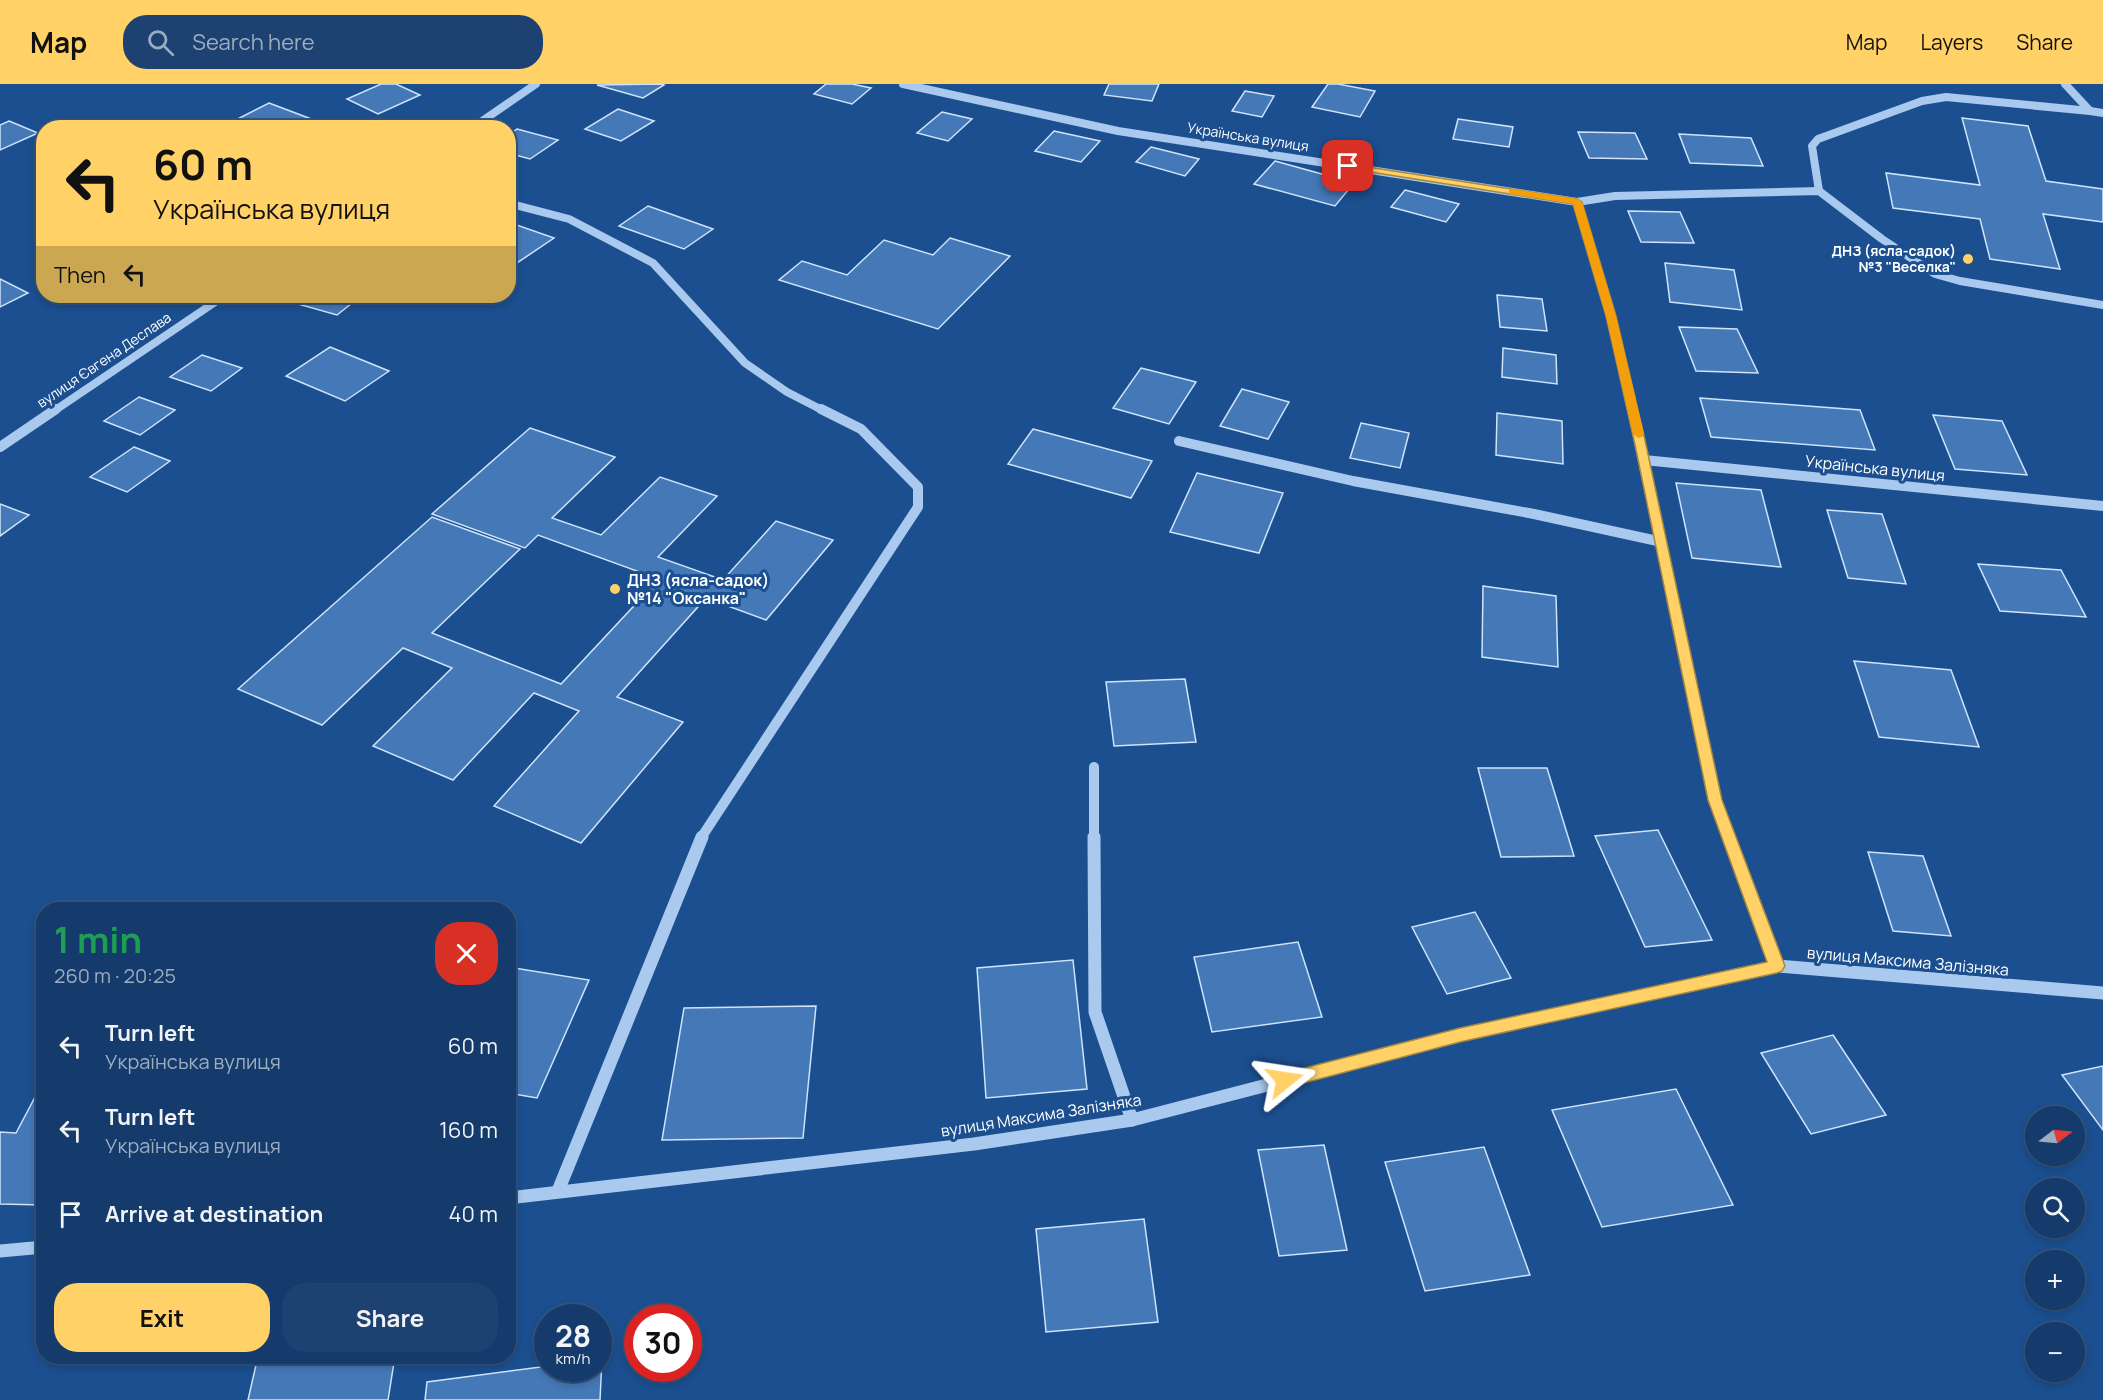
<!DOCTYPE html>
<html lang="en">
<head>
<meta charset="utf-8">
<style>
  body { margin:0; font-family:Manrope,sans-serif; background:#1d4271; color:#f1f3f6; height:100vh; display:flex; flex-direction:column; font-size:22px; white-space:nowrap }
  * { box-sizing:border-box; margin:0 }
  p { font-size:20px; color:#9dadc1 }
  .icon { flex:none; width:33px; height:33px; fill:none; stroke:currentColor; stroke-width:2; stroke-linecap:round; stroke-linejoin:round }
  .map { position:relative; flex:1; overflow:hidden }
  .drawer { position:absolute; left:36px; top:818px; width:480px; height:462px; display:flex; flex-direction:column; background:#143b6b; border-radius:24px; box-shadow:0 3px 9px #0003,0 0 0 2px #33557e }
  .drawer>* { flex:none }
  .hud { position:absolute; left:36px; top:36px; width:480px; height:183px; border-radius:24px; box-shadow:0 3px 9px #0003,0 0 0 2px #33557e; background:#ffd166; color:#111; overflow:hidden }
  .needle { width:39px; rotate:74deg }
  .controls { position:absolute; left:2025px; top:1022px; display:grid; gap:12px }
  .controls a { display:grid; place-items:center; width:60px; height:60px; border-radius:50%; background:#143b6b; box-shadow:0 3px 9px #0003,0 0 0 2px #33557e; font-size:30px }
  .speed { position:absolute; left:534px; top:1220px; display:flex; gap:12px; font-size:30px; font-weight:700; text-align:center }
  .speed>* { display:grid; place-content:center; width:78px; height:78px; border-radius:50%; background:#143b6b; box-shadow:0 3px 9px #0003,0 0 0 2px #33557e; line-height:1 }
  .speed small { font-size:15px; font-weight:400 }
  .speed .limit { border:9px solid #d22; background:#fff; color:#111 }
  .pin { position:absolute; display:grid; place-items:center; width:51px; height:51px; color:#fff; margin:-26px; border-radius:12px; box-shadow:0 3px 9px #0006 }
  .me { position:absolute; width:66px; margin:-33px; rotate:75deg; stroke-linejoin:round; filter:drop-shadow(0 0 4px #0008) }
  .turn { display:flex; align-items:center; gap:21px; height:126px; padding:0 18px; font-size:27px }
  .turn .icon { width:78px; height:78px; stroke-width:2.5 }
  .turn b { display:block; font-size:42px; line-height:51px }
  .then { display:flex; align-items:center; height:57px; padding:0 18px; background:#0003; gap:12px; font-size:22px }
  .round { display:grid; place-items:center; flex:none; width:63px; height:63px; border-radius:24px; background:#1d4271 }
  .overview { display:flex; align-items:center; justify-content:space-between; height:102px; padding:0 18px }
  h1 { font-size:36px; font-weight:700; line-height:45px; color:#1e9e55 }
  .button { display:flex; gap:12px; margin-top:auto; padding:12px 18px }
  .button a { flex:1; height:69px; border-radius:24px; background:#ffd166; color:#111; font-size:24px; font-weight:700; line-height:69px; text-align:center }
  .button a+a { background:#1d4271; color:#f1f3f6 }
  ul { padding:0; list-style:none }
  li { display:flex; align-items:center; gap:18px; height:84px; padding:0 18px }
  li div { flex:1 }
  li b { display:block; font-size:22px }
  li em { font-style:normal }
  header { display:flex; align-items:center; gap:36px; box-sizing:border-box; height:84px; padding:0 30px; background:#ffd166; color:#111 }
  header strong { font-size:28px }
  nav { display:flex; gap:33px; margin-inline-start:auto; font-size:21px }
  .search { width:420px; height:54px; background:#1d4271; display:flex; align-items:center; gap:15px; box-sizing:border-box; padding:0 21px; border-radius:24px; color:#9dadc1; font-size:22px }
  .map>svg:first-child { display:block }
  .building { fill:#4478b7; stroke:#cfe3fa; stroke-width:1.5 }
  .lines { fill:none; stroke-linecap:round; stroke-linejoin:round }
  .minor-far2 { stroke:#a9c9ee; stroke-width:8 }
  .minor-far1 { stroke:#a9c9ee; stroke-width:10 }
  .minor { stroke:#a9c9ee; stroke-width:13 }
  .route { fill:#ffd166; stroke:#a68842; stroke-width:1.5 }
  .slow { fill:#f59e0b }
  .poi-dot { fill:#ffd166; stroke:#1b4f8f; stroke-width:2 }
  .labels { text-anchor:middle; stroke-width:6; stroke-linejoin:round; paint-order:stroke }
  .far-street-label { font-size:14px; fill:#fff; stroke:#1b4f8f }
  .far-poi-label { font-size:14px; font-weight:bold; fill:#fff; stroke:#1b4f8f; text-anchor:end }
  .street-label { font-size:16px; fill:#fff; stroke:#1b4f8f }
  .poi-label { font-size:16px; font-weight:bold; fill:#fff; stroke:#1b4f8f; text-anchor:start }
</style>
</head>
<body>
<header>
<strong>Map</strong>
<div class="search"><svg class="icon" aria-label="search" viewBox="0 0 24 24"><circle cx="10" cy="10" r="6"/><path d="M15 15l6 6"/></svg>Search here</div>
<nav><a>Map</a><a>Layers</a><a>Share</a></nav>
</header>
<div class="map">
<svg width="2103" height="1316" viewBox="0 0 2103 1316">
  <rect width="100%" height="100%" fill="#1b4f8f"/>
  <g class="building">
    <polygon points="381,0 396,0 420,11 378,30 347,15"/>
    <polygon points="661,0 664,1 643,14 597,1"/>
    <polygon points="826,0 852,0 871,4 852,20 814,10"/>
    <polygon points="1109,0 1159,0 1152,17 1104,11"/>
    <polygon points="1328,0 1338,0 1375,7 1360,33 1312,23"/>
    <polygon points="1245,7 1274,12 1262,33 1232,27"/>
    <polygon points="269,19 314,36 301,44 220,44"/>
    <polygon points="618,25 654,37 621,57 585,45"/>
    <polygon points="942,28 972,35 948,57 917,49"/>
    <polygon points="1962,34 2028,42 2046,97 2103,105 2103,138 2043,130 2060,185 1990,175 1980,135 1893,124 1886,89 1980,101"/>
    <polygon points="1458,35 1513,43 1509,63 1453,55"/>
    <polygon points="9,37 38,49 0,66 0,41"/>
    <polygon points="517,45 558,56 530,75 508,69 508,51"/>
    <polygon points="1054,47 1100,57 1081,78 1035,67"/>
    <polygon points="1578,48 1635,49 1647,75 1589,74"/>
    <polygon points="1679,50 1751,54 1763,82 1690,79"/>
    <polygon points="1151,63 1199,75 1185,92 1136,78"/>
    <polygon points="1275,77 1354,99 1335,122 1254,100"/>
    <polygon points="1405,106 1459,120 1446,138 1391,123"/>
    <polygon points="648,122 713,145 684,165 619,142"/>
    <polygon points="1628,127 1680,128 1694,159 1641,158"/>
    <polygon points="508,138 554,154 508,185"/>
    <polygon points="950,154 1010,172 938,245 779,196 802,177 847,191 884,156 933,171"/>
    <polygon points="1665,179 1734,186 1742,226 1670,218"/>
    <polygon points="0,195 28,209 0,223"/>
    <polygon points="1497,211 1542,215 1547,247 1500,243"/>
    <polygon points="310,212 361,212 337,231 298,220"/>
    <polygon points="1679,243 1737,245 1758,289 1696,287"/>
    <polygon points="330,263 389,287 345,317 286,292"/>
    <polygon points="1503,264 1556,271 1557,300 1502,293"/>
    <polygon points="202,271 242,284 211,307 170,293"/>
    <polygon points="1141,284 1196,298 1169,340 1113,324"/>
    <polygon points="1242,305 1289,318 1268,355 1220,342"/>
    <polygon points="139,313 175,326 140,351 104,337"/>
    <polygon points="1700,314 1860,326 1875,366 1711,353"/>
    <polygon points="1497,329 1562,337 1563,380 1496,371"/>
    <polygon points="1933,331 2002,337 2027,391 1955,385"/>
    <polygon points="1361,339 1409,349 1400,384 1350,374"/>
    <polygon points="530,344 615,373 552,434 601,451 660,393 717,412 658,473 723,496 776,437 833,456 766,536 706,514 617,613 683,638 581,759 494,722 579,627 534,609 453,696 373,662 452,584 403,564 322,641 238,605 432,433 520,465 432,549 561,600 659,495 538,451 525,464 432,430"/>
    <polygon points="1033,345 1152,377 1131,414 1008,380"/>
    <polygon points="134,363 170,377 127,408 90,393"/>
    <polygon points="1197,389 1283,409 1259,469 1170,448"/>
    <polygon points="1676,399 1761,406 1781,483 1692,474"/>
    <polygon points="0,420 29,431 0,452"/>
    <polygon points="1827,426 1882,430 1906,500 1848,494"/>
    <polygon points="1978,480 2061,486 2086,533 2000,527"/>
    <polygon points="1483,502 1556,512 1558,583 1482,573"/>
    <polygon points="1854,577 1951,586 1979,663 1879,653"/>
    <polygon points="1185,595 1196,658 1114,662 1106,598"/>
    <polygon points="1478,684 1547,684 1574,772 1501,773"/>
    <polygon points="1658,746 1712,856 1645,863 1595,752"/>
    <polygon points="1868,768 1923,772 1951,852 1893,847"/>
    <polygon points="1475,828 1511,894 1447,910 1412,843"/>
    <polygon points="1298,858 1322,933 1212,948 1194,873"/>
    <polygon points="1073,876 1087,1005 986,1014 977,884"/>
    <polygon points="508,883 589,896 537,1014 508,1009"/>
    <polygon points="816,922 803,1054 662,1056 684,924"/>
    <polygon points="1833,951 1886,1031 1811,1050 1761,969"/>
    <polygon points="2103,982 2103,1046 2062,991"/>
    <polygon points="44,996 44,1121 0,1120 0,1048 16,1049"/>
    <polygon points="1676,1005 1733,1121 1602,1143 1552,1026"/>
    <polygon points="1324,1061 1347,1166 1279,1172 1258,1066"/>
    <polygon points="1484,1063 1530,1191 1425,1207 1385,1078"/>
    <polygon points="1144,1135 1158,1238 1046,1248 1036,1145"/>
    <polygon points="258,1272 395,1272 388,1316 248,1316"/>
    <polygon points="598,1274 602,1274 600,1316 425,1316 427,1298 548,1282 548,1284 598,1284"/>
  </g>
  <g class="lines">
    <g class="minor-far2">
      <polyline points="903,0 1118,47 1577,118 1611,232 1633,327"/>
      <polyline points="2065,0 2090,27 2103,29"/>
      <polyline points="472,44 536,0"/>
      <polyline points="1819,107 1812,62 1818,55 1922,17 1946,13 2090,27"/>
      <polyline points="1577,118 1615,112 1819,107 1882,155 1935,190 1960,197 2103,221"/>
      <polyline points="508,119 569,135 653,179 745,279 787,308 824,327"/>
      <polyline points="54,327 224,212"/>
    </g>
    <g class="minor-far1">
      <polyline points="1632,325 1715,716 1729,754"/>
      <polyline points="1179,357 1353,397 1534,430 1662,458"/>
      <polyline points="0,363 56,325"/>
      <polyline points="1644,376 2103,422"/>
      <polyline points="1094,683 1094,754"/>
      <polyline points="701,754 918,423 918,403 861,345 821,325"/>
    </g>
    <g class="minor">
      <polyline points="1094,753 1095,928 1132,1036"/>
      <polyline points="1729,753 1777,882"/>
      <polyline points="558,1107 702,753"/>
      <polyline points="508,1114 974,1060 1132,1036 1460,951 1777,882 2103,909"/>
      <polyline points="0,1167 44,1163"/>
    </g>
  </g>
  <polygon class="route" points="1348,80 1577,115 1582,118 1616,232 1645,356 1722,716 1785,882 1782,887 1777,889 1460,958 1285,1004 1279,1002 1277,996 1279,991 1285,989 1460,944 1767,878 1708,716 1634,356 1606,232 1573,120 1345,84 1345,81"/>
  <polygon class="slow" points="1513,105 1577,115 1582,118 1616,232 1644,350 1642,353 1638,354 1633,350 1606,232 1573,120 1509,110 1509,106"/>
  <g class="poi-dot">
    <circle cx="1968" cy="175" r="6"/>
    <circle cx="615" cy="505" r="6"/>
  </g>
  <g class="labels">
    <g class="far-street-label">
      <text transform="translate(1248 53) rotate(9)" y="5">Українська вулиця</text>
      <text transform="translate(104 276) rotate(-34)" y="5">вулиця Євгена Деслава</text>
    </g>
    <g class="far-poi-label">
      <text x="1956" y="172">ДНЗ (ясла-садок)<tspan x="1956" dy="16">№3 "Веселка"</tspan></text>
    </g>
    <g class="street-label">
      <text transform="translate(1875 384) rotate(6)" y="6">Українська вулиця</text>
      <text transform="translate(1908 877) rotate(5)" y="6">вулиця Максима Залізняка</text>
      <text transform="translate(1041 1031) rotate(-9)" y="6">вулиця Максима Залізняка</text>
    </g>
    <g class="poi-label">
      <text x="627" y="502">ДНЗ (ясла-садок)<tspan x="627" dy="18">№14 "Оксанка"</tspan></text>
    </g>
  </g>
</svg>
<div class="controls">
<a><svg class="needle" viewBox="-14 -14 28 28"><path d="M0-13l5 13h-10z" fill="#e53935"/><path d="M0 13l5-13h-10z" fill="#9dadc1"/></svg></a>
<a><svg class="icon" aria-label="search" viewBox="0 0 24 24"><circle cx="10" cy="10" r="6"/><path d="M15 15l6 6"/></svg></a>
<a>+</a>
<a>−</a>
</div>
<div class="speed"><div>28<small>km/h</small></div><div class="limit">30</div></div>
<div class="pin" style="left:1348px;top:82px;background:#d93025"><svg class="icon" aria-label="arrive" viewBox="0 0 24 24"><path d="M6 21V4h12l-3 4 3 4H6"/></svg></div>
<svg class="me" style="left:1285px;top:996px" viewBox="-20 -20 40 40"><path d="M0-17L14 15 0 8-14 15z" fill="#ffd166" stroke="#fff" stroke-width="4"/></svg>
<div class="hud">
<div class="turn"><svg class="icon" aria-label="left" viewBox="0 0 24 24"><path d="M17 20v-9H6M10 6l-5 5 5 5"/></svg><div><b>60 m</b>Українська вулиця</div></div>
<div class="then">Then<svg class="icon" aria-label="left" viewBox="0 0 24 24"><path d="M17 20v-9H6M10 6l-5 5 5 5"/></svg></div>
</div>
<section class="drawer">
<div class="overview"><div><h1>1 min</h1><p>260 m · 20:25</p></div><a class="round" style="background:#d93025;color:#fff"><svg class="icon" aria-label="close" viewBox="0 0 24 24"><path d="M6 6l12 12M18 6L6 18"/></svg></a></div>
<ul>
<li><svg class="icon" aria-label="left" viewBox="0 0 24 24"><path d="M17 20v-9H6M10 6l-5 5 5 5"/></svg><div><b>Turn left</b><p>Українська вулиця</p></div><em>60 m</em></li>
<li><svg class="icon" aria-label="left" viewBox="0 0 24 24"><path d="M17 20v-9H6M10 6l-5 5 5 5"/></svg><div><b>Turn left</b><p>Українська вулиця</p></div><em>160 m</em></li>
<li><svg class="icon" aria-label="arrive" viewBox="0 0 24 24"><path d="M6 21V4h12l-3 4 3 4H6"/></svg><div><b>Arrive at destination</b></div><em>40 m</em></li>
</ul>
<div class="button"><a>Exit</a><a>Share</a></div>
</section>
</div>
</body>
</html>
